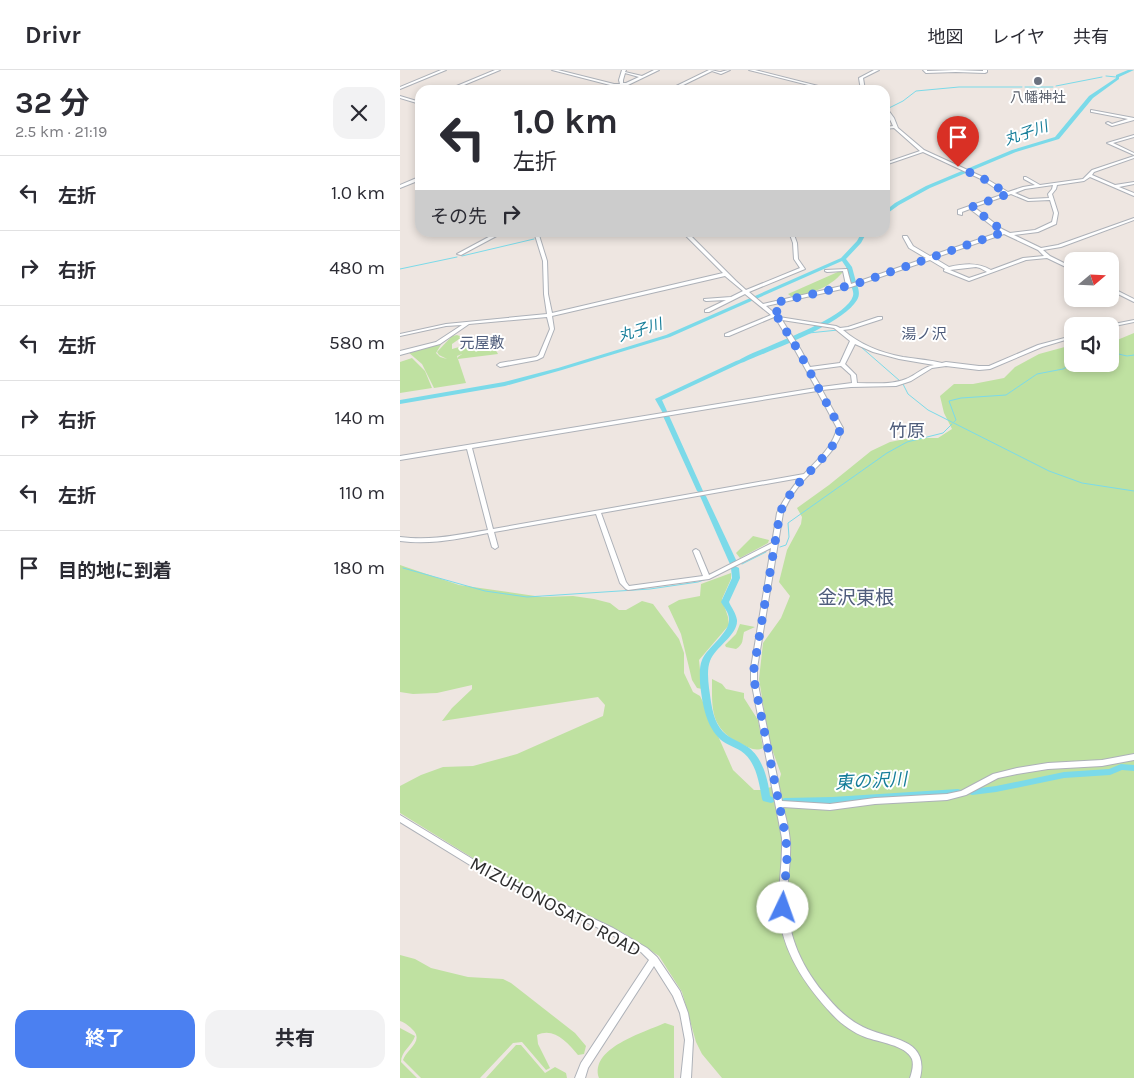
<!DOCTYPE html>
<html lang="ja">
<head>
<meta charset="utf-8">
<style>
  body { margin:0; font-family:Karla,"Noto Sans JP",sans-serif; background:#f2f2f3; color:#2b2b33; height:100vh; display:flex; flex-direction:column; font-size:19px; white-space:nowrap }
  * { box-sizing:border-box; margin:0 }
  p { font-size:16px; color:#7c7c81 }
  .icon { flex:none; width:28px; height:28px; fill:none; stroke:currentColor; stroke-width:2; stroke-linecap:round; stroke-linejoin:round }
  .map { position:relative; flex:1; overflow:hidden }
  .sheet { display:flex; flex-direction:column; background:#fff; width:400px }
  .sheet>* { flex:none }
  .hud { position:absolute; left:15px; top:15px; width:475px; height:152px; border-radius:15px; box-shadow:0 2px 8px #0003; background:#fff; color:#2b2b33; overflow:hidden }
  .needle { width:32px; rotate:71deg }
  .fabs { position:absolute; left:664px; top:182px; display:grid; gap:10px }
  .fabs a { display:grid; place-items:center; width:55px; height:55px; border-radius:10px; background:#fff; box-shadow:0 2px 8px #0003; font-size:25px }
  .pin { position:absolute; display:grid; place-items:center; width:42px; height:42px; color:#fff; margin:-51px -21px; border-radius:50% 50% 50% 0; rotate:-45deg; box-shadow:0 0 5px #0007 }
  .pin .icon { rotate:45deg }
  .me { position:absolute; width:55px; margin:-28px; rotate:3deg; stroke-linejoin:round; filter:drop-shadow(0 0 4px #0008) }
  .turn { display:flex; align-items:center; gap:18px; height:105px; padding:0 15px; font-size:22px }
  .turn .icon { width:65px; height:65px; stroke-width:2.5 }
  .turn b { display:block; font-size:35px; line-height:42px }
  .then { display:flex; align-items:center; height:48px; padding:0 15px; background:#0003; gap:10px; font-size:19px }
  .round { display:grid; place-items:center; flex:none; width:52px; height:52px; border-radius:15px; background:#f2f2f3 }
  .summary { display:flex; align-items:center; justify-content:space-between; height:85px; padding:0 15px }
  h1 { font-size:30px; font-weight:700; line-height:38px }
  .action { display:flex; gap:10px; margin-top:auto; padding:10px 15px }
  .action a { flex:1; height:58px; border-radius:15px; background:#4b80f1; color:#fff; font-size:20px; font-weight:700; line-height:58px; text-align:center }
  .action a+a { background:#f2f2f3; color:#2b2b33 }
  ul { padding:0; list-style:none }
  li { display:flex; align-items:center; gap:15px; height:75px; padding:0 15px; border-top:1px solid #e1e1e2 }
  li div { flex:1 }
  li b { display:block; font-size:19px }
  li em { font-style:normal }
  header { display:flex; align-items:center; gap:30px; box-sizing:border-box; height:70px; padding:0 25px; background:#fff; border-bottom:1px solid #e1e1e2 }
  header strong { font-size:24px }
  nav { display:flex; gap:28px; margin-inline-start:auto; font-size:18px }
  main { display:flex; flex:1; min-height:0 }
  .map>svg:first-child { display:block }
  .green { fill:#bfe1a1 }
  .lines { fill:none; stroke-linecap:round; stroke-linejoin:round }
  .stream { stroke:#7bdae9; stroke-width:1 }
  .river { fill:#7bdae9; fill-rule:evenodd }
  .minor-casing { stroke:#adb1b8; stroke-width:2 }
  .minor { fill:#fff; fill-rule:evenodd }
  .route { stroke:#4b80f1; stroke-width:9; stroke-dasharray:0 16.2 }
  .worship-dot { fill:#6b7280; stroke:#fff; stroke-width:2 }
  .labels { text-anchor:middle; stroke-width:4; stroke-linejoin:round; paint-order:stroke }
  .far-worship-label { font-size:14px; fill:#5b616d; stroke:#fff }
  .far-water-label { font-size:15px; font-style:italic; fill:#157d99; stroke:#fff }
  .far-neighbourhood-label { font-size:15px; fill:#4f5d7c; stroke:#fff }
  .neighbourhood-label { font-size:18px; fill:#4f5d7c; stroke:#fff }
  .water-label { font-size:18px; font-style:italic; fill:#157d99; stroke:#fff }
  .quarter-label { font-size:19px; fill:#4f5d7c; stroke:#fff }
  .near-street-label { font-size:19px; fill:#2d2d2d; stroke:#fff }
</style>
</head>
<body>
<header>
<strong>Drivr</strong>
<nav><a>地図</a><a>レイヤ</a><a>共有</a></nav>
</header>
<main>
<section class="sheet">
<div class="summary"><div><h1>32 分</h1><p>2.5 km · 21:19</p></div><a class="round"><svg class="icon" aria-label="close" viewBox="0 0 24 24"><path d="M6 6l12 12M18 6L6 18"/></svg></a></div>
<ul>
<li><svg class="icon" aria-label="left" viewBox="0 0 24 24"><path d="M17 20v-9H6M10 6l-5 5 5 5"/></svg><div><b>左折</b></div><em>1.0 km</em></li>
<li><svg class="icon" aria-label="right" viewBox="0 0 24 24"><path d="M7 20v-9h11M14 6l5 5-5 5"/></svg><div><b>右折</b></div><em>480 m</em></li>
<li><svg class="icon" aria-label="left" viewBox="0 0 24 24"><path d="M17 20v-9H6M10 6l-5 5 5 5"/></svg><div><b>左折</b></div><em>580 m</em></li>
<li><svg class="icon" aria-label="right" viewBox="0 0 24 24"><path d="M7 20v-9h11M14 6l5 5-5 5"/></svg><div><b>右折</b></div><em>140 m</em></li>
<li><svg class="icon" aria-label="left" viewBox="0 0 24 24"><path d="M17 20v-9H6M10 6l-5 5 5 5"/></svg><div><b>左折</b></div><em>110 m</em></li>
<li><svg class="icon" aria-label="arrive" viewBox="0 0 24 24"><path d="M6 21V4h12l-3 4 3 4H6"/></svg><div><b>目的地に到着</b></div><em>180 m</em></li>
</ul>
<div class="action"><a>終了</a><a>共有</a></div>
</section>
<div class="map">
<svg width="734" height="1008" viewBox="0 0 734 1008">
  <rect width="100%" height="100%" fill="#eee6e1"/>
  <g class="green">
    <path d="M440 201 443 202C429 218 413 223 392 227L388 224Z"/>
    <polygon points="734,263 734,1008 322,1008 302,984 296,972 282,922 259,886 225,864 89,798 0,743 0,716 21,705 43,697 73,696 117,684 203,646 205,635 198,627 42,651 52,638 72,619 72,615 37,623 13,624 0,622 0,495 59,515 142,527 173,526 194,529 210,533 219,540 226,540 242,531 253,534 279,569 284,583 284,603 293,622 300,626 304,634 333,700 354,720 361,720 371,717 379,711 381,704 369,671 359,609 363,573 381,548 390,526 379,512 387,480 401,454 402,447 397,438 429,415 471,381 490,372 510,368 538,368 552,359 544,343 540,326 554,314 573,314 604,308 615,297 639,284 672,275 672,294 710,294 710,273"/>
    <polygon points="57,265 62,267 52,274 52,279 88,269 90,270 88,274 92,273 98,284 58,289 58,287 62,284 57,286 66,313 34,318 22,294 8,282 42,273 36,283 40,287 47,289 39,285 37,282 52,266"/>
    <polygon points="12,288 25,301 32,318 0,323 0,292"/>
    <polygon points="353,466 369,470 368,473 340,488 336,483"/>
    <polygon points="331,503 331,509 322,529 328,547 329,555 299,590 302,619 297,618 292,610 281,564 268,536 279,530 300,526 301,514"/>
    <path d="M340 554 355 557 344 562C342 570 344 574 336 579L326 577 325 575 336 564Z"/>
    <path d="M312 609 322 614 326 619 344 623V628L358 650 363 678C355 682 348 677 341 674 310 658 312 640 312 609Z"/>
    <path d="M0 885 15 889 31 898 68 907 103 909 111 913 175 963 186 976 184 984 178 985C167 972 154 957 137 965L138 974 150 998 146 1000 122 972 113 973 80 1008H21L3 990C6 980 23 972 14 961 9 956 6 953 0 951Z"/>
    <path d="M265 953 274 956V1008H199C189 978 245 962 265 953Z"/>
    <path d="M0 958 15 966C12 976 1 981 1 992L17 1008H0Z"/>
    <polygon points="116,975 121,975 145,1003 155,997 166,1003 167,1008 86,1008"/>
  </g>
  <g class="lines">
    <g class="stream">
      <polyline points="706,6 716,7"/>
      <polyline points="656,16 702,7"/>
      <polyline points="625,17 653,17"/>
      <polyline points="489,38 503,31 516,21 559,17 622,17"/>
      <polyline points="140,167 151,162"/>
      <polyline points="62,186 134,169"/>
      <polyline points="0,199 57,187"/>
      <polyline points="399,264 438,260"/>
      <polyline points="461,277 500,311"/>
      <polyline points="710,282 727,286 734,285"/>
      <polyline points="503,314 508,324 528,340 649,401 682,413 734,421"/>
      <polyline points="554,352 556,350 549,331 561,328 606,325 637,304 663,299 673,294"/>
      <polyline points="380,477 386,475 389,467 388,453 487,383 507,372 543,363 552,354"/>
      <polyline points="342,494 366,482"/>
      <polyline points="3,498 85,521 127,527 250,519 298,512 318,505"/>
    </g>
    <g class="river">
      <polygon points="728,0 734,0 719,7 719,9 693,28 659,69 616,82 530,118 499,135 485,145 485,141 495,133 526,116 612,80 655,67 689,26 716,8 716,5"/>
      <path d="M462 162H467L461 173 446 189 452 197 456 212 454 213 457 215C459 220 460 225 457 230 442 255 371 280 344 292L341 293 262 330 303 421 302 422 300 423 297 421 263 346 264 345 255 329 336 291 339 290C361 277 446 250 453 226 454 222 452 219 451 215L453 214 450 212 446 197 442 191 270 267 162 300 105 316 0 334V330L104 312 158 298 266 265 441 188 457 171Z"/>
      <polygon points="303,424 306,426 337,492 336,494 330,494 329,492 300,426"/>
      <path d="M332 496H335L339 498 340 508 329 532C331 537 336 543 337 550 338 565 315 577 310 591 307 599 308 609 309 618 311 631 312 647 320 658 327 668 337 670 346 676 362 685 368 709 370 726L374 728 375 730 374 732 371 733 363 731 362 729C359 712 356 691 341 681 333 676 324 674 318 667 305 653 302 631 300 613 300 606 299 597 302 590 307 577 330 563 329 549 329 543 324 537 321 532L332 508 331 498Z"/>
      <polygon points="721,694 734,695 734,701 722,700 710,705 664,708 596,722 572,725 569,724 568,722 569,720 572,719 596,716 664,702 709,699"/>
      <polygon points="558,719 561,720 562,722 561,724 558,725 432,733 385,734 382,733 381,731 382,729 385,728 432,727"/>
    </g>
    <defs>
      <g id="minor">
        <polygon points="41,0 46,0 0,19 0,17"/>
        <polygon points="95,0 100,0 52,20 47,20"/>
        <path d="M152 0H158L214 14H220L219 10 222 0H226L225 2 242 6 254 0H259L228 15H223L224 20H220V16H214ZM225 3 239 7 226 13H223V10Z"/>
        <path d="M309 0C313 0 318 2 321 2 324 1 326 0 330 0L321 4 312 1 273 20H268Z"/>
        <polygon points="349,0 355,0 434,20 428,20"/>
        <polygon points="474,0 479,0 463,8 465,20 461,20 459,8"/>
        <polygon points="523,0 527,0 527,1 555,0 583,1 583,0 587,0 587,2 585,3 556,2 526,3"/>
        <polygon points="0,26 20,32 20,34 0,28"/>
        <path d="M485 37H486L494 48 498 58 524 80 585 108 608 122 623 117 635 115 624 109V107H626L640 115 683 109 692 100 734 86V88L694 102 692 105 715 115 734 112V114L719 117 734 123V126L690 107 684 111 657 115 656 119 652 124 658 143 656 154 638 162 614 165 641 178 658 175 734 148V150L661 177 643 180 650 186 672 197V200L647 188 626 190 569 211 544 201V200L545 199 530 190 451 217 366 236 379 247 436 256 440 258 448 257 478 247H482V249L451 259 443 260C459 274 481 283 503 287 516 289 530 290 542 293L546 292 579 296H589L638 275 672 266V268L642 277 590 299 579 300 546 296 532 298 511 311 496 316 451 317 422 320 443 358C438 380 418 395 404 410 395 420 388 431 383 443L357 598V610L382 731 430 734 475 728 547 724 561 721 593 704 617 698 648 693 702 690 734 684V690L702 696 648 699 617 704 598 708 566 725 547 730 475 734 430 740 383 737C386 748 389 760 390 771 391 789 388 806 387 824 386 864 402 899 428 928 438 940 449 950 463 957 488 970 530 967 520 1008H510C512 1002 514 995 512 989 506 975 478 972 465 967 452 962 441 954 431 943 405 915 381 880 379 840 378 816 383 792 382 768L351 610V598L371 478 309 509 228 520 226 519 220 513 196 444 94 462 98 477 95 479 92 477 88 463C57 469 32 475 0 471V467C32 471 56 465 88 460L67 379 0 390V386L416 318 395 280 376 249 374 247 329 266H325V264L371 245 345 224 309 242H305V240L326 230 306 231 304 230V229L331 227 343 221 325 206 152 246 154 259 143 287 137 290 100 297 97 295 100 293 136 287 139 285 150 259 147 247 69 254 40 274 0 285V281L36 272 62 255 46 256 0 266V264L46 254 147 244 144 224 143 191 134 162H138L147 191 148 224 152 243 323 203 282 162H287L336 211 346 220 400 198 394 189 393 173 389 162H393L397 173 398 189 405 199 349 222 363 234 446 215 443 201 427 202 425 201V200L447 199 451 214 526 188 509 178 503 167V166H507L513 176 530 186 600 162 570 139 562 142V145L558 144V140L604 124 583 110 523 82 485 95V93L520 81 494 58 485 59V57L493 56C491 50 485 42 485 37ZM653 115 652 119 648 124 649 128 629 129 615 123 625 119ZM611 124 628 131 650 130 654 143 652 152 635 160 610 163 602 159 574 137ZM604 164 638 180 644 186 623 188 591 200C577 192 564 194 549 197L534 188ZM576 197 580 198 587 202 569 208 550 200ZM382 250 434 258 450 271 440 293 410 297 401 280ZM455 274 473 282 499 289 534 295C523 297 516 305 506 309 491 315 473 313 457 313L456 305 445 294ZM441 296 451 305 452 313 421 317 411 300ZM417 321 437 358C433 377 417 390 404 404L93 459 72 378ZM400 408C391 419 383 430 377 443L372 473 309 505 299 481 296 479 294 480 293 481 303 506 229 516 226 512 201 443Z"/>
        <polygon points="691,40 734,48 734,50 712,56 706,53 708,52 712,54 728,49 692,42 691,42"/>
        <polygon points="734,65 734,67 713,73 734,83 734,85 707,73"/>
        <polygon points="19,107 20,107 20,110 0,118 0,115"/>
        <polygon points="98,162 104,162 61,185 57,184"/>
        <polygon points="710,217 734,229 734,232 710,220"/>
        <polygon points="734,250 734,252 710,257 710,256 707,256 709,255"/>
        <polygon points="0,745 89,799 213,858 247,878 257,887 280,921 288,943 293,970 291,1008 281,1008 285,970 280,943 273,926 254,896 188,998 185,1008 175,1008 181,993 249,890 241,882 207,862 83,803 0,752"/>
      </g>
    </defs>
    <use href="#minor" class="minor-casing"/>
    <use href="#minor" class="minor"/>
  </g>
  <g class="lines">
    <path class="route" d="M383 838 387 788 386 768 354 610V598L380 443C384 433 390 424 397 415 409 401 439 376 440 358L398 280 378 248H384L377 242 374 233 456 214 604 162 572 137 608 124 584 109 558 97"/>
  </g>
  <circle class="worship-dot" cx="638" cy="11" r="5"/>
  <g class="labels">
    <g class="far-worship-label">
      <text x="638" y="32">八幡神社</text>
    </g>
    <g class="far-water-label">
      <text transform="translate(626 63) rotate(-19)" y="5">丸子川</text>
      <text transform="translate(240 260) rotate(-17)" y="5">丸子川</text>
    </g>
    <g class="far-neighbourhood-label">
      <text x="524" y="269">湯ノ沢</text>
      <text x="82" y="278">元屋敷</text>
    </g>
    <g class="neighbourhood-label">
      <text x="507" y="367">竹原</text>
    </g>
    <g class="water-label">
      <text transform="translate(471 711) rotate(-3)" y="6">東の沢川</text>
    </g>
    <g class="quarter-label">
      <text x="456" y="534">金沢東根</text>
    </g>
    <g class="near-street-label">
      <text transform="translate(156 836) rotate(28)" y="7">MIZUHONOSATO ROAD</text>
    </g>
  </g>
</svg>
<div class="fabs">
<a><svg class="needle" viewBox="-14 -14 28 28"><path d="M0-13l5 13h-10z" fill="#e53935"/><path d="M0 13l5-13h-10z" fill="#7c7c81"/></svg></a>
<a><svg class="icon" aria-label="sound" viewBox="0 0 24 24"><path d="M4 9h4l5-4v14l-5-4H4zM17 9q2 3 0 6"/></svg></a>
</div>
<div class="pin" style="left:558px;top:97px;background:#d93025"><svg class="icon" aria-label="arrive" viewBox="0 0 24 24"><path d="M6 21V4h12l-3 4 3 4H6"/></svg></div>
<svg class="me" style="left:383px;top:838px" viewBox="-20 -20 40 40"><circle r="19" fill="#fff"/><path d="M0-13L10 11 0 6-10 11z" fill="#4b80f1"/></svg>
<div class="hud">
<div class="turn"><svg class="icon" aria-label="left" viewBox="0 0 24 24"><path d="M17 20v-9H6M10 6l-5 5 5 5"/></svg><div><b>1.0 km</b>左折</div></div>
<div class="then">その先<svg class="icon" aria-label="right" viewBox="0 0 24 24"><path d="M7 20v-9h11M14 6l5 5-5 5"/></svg></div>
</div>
</div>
</main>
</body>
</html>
